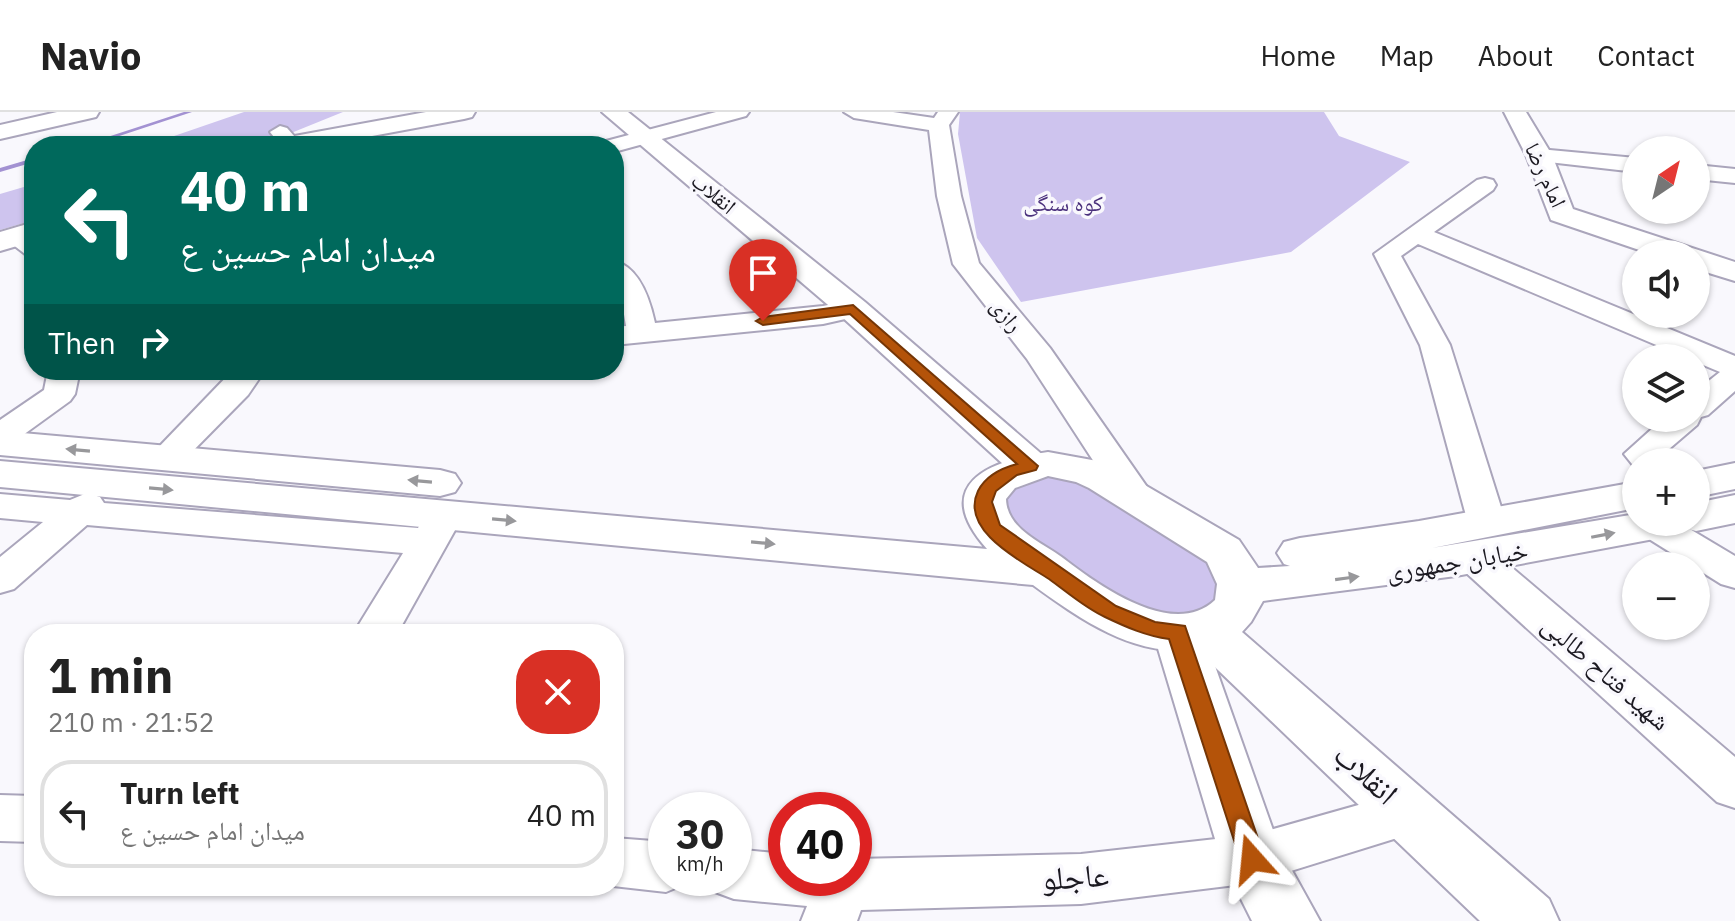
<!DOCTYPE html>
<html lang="en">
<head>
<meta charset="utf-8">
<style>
  body { margin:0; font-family:"IBM Plex Sans","Noto Naskh Arabic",sans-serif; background:#f2f2f2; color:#222; height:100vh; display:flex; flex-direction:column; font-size:30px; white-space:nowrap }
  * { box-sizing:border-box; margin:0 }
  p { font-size:26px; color:#767676 }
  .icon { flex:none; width:44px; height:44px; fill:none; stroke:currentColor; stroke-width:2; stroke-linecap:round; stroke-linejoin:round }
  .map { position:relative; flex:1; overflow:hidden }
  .drawer { position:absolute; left:24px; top:512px; width:600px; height:272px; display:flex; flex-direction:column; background:#fff; border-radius:32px; box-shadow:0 2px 6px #0004 }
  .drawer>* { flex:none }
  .guide { position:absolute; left:24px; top:24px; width:600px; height:244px; border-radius:32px; box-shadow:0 2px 6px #0004; background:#00695c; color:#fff; overflow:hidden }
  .needle { width:52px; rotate:35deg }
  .fabs { position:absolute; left:1622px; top:24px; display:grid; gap:16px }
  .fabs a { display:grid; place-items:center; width:88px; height:88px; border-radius:50%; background:#fff; box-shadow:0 2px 6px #0004; font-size:40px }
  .speed { position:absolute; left:648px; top:680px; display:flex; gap:16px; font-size:40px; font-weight:700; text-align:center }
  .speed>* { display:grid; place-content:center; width:104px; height:104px; border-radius:50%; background:#fff; box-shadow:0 2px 6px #0004; line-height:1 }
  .speed small { font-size:20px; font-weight:400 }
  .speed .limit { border:12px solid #d22; background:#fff; color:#111 }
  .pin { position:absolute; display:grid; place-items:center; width:68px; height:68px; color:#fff; margin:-82px -34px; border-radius:50% 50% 50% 0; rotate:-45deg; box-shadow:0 0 8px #0007 }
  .pin .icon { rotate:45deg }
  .me { position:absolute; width:88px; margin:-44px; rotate:342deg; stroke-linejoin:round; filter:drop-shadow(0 0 6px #0008) }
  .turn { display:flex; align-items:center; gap:28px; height:168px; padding:0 24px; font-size:36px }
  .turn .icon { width:104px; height:104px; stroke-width:2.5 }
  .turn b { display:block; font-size:56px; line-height:68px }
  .then { display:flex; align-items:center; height:76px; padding:0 24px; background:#0003; gap:16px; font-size:30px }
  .round { display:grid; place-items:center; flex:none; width:84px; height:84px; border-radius:32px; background:#f2f2f2 }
  .headline { display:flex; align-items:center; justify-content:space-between; height:136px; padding:0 24px }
  h1 { font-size:48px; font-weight:700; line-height:60px }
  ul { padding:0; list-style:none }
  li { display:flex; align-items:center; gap:24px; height:108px; margin:0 16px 12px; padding:0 8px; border:4px solid #e0e0e0; border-radius:32px }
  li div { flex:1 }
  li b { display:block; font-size:30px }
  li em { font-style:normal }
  header { display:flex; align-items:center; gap:48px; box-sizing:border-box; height:112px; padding:0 40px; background:#fff; border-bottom:2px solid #e0e0e0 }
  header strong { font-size:38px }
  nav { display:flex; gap:44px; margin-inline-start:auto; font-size:28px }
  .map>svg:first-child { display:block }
  .green { fill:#cec4ee }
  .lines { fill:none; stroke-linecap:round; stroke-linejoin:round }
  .stream { fill:#a392d2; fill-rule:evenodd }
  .minor-casing { stroke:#aaa5bb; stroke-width:4 }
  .tertiary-casing { stroke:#aaa5bb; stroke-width:4 }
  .secondary-casing { stroke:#aaa5bb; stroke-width:4 }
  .minor { fill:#fff; fill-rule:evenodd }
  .tertiary { fill:#fff; fill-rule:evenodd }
  .secondary { fill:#fff; fill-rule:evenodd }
  .oneway { fill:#98989b }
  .route { fill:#b45309; stroke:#753606; stroke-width:2 }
  .labels { text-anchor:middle; stroke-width:7; stroke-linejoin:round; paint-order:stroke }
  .far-street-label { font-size:22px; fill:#1b1921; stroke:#f9f8fd }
  .far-park-label { font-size:22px; fill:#4b317d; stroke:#f9f8fd }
  .street-label { font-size:26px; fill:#1b1921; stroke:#f9f8fd }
  .near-street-label { font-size:32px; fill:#1b1921; stroke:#f9f8fd }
</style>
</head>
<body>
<header>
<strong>Navio</strong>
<nav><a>Home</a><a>Map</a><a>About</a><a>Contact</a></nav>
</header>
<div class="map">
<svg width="1735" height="809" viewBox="0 0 1735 809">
  <rect width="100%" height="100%" fill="#f9f8fd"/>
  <g class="green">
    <polygon points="244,0 343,0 259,34 145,34"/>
    <polygon points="960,0 1324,0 1339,24 1410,50 1291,140 1021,190 977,126 958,22"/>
    <polygon points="34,72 34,108 0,118 0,82"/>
    <polygon points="1050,363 1081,368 1195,435 1222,467 1216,490 1190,504 1136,498 1008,412 1003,382 1011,374"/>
  </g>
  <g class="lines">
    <g class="stream">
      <polygon points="184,0 192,0 89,34 80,34"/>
      <polygon points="34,46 34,50 0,60 0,56"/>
    </g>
    <defs>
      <g id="minor">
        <polygon points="716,0 749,0 746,4 614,40 614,34 603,34 606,29"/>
        <polygon points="844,0 893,0 934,6 938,0 958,0 949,13 961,84 979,151 1050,236 1154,385 1148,393 1135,397 1122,393 1027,247 953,152 937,84 929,18 854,6"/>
        <polygon points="280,14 287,16 303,34 281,34 270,20"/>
        <polygon points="1539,37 1636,46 1636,60 1531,48 1528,43 1531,38"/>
        <polygon points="1696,53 1735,57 1735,71 1696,67"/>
        <polygon points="1485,66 1493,68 1496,73 1493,78 1434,120 1735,244 1735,279 1708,303 1701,305 1697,313 1662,343 1667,350 1636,350 1636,357 1624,342 1664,306 1696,306 1696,279 1720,260 1696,250 1696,246 1687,246 1418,132 1401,144 1450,233 1506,411 1501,420 1487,423 1473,420 1468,411 1420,233 1374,142 1477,68"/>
        <polygon points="16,117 34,126 34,145 25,142 3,125 7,120"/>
        <path d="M614 149C640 155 650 188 655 211L823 194 853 188 863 191 867 197 863 203 823 212 614 233V215L626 214 621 185 614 175Z"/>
        <polygon points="48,258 80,258 75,282 70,289 12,331 0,334 0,308 44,278"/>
        <polygon points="233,258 265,258 248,283 179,353 167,357 155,353 149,346 155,339"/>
        <polygon points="87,381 100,385 104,391 418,416 426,402 440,399 454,402 459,411 397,522 353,522 403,441 87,413 14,477 0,481 0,445 43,410 0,406 0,382 70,388"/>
        <polygon points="1638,410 1678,410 1735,444 1735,476 1721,472 1641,422 1636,413"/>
        <polygon points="1476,434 1490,437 1735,645 1735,696 1717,690 1462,457 1456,447 1462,437"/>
        <polygon points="1408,679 1426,685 1434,701 1426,717 1252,771 1081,792 861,798 857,809 801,809 807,794 734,787 715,780 709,766 734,766 734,737 786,742 786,766 854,766 854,747 1081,742 1252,723"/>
        <polygon points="0,683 34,684 34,730 0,729"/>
        <polygon points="614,726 666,730 666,766 688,766 685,772 666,780 613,774"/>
      </g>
      <g id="tertiary">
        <polygon points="57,0 99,0 96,5 0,27 0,13"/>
        <polygon points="426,0 475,0 472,5 464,7 318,34 266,34 269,29 278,27"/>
        <polygon points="602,0 628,0 865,190 1045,345 1051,354 1045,363 1030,366 1015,363 841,204"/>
        <polygon points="1504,0 1526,0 1552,43 1573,97 1735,150 1735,169 1696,157 1696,142 1651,142 1551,108 1526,43"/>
        <polygon points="34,110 34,129 0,139 0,120"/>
        <polygon points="1178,502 1196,507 1203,520 1279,735 1320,809 1252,809 1221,747 1153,520 1160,507"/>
      </g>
      <g id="secondary">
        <polygon points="0,319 440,358 455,362 461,371 455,380 440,384 0,343"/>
        <path d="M1048 340 1103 350 1119 358 1239 428 1258 456 1290 454 1284 452 1277 441 1284 430 1300 426 1419 409 1636 370V396L1432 436 1636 402V410H1696V391L1735 383V411L1696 419 1688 417 1670 424 1456 464 1263 489 1251 510 1242 520 1549 787 1559 809H1480L1195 536C1137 548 1077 505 1033 473L0 375V349L987 437C930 373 988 349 1048 340ZM1048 364 1076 370 1089 376 1207 450 1217 472 1215 488C1174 527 1101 475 1067 449 1045 431 1007 419 1006 387L1015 376Z"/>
        <polygon points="1735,351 1735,377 1696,385 1696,359"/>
      </g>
    </defs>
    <use href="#minor" class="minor-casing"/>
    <use href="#tertiary" class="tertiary-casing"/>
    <use href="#secondary" class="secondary-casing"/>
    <use href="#minor" class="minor"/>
    <use href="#tertiary" class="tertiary"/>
    <use href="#secondary" class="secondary"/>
  </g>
  <defs><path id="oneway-solid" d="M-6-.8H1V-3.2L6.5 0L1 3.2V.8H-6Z" transform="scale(2)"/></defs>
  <g class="oneway">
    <use href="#oneway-solid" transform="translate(78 338) rotate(-175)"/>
    <use href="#oneway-solid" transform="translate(420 369) rotate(-175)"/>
    <use href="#oneway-solid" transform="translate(161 377) rotate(5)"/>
    <use href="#oneway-solid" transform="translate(504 408) rotate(5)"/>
    <use href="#oneway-solid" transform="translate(1603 423) rotate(-11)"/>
    <use href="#oneway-solid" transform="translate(763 431) rotate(5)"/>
    <use href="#oneway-solid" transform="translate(1347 466) rotate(-8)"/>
  </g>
  <path class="route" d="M853 193 1038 354 1036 358 1017 363 996 379 992 390 1000 413 1116 494 1155 510 1185 514 1265 747 1261 755 1252 758 1243 755 1240 747 1169 527C1146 524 1126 515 1105 505 1085 496 1067 480 1049 467 1023 450 959 419 978 379 986 363 1002 356 1017 352L850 202 763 213 756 209 763 205Z"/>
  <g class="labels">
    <g class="far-street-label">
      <text transform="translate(1546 63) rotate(65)" y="8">امام رضا</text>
      <text transform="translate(714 81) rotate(40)" y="8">انقلاب</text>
      <text transform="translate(1007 203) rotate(51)" y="8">رازی</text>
    </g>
    <g class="far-park-label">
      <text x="1063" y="99">کوه سنگی</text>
    </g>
    <g class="street-label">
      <text transform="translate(1457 449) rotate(-9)" y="9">خیابان جمهوری</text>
      <text transform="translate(1606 561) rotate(41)" y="9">شهید فتاح طالبی</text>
    </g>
    <g class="near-street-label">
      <text transform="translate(1366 662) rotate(42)" y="11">انقلاب</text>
      <text transform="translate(1075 765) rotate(-4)" y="11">عاجلو</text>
    </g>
  </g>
</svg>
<div class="fabs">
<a><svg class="needle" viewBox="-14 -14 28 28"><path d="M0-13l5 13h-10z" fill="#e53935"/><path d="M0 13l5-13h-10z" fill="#767676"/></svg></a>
<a><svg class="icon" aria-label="sound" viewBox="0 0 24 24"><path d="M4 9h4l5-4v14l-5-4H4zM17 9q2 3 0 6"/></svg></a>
<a><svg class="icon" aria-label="layers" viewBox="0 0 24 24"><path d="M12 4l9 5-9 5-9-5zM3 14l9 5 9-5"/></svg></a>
<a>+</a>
<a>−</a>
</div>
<div class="speed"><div>30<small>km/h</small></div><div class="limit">40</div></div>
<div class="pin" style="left:763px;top:209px;background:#d93025"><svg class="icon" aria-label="arrive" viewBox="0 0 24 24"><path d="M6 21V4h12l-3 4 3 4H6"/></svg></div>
<svg class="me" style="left:1252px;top:747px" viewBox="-20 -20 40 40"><path d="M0-17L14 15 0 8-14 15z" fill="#b45309" stroke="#fff" stroke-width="4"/></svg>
<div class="guide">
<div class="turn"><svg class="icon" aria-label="left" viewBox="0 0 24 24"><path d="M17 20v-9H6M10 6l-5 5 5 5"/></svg><div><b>40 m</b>میدان امام حسین ع</div></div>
<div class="then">Then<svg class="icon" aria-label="right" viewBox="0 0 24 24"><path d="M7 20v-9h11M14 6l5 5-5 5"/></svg></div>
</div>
<section class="drawer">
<div class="headline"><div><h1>1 min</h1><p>210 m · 21:52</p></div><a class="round" style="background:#d93025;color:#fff"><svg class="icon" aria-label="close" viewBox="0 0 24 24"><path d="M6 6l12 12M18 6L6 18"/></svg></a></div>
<ul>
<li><svg class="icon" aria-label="left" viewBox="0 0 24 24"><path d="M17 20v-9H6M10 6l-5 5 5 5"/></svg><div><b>Turn left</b><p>میدان امام حسین ع</p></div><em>40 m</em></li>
</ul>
</section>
</div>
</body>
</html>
